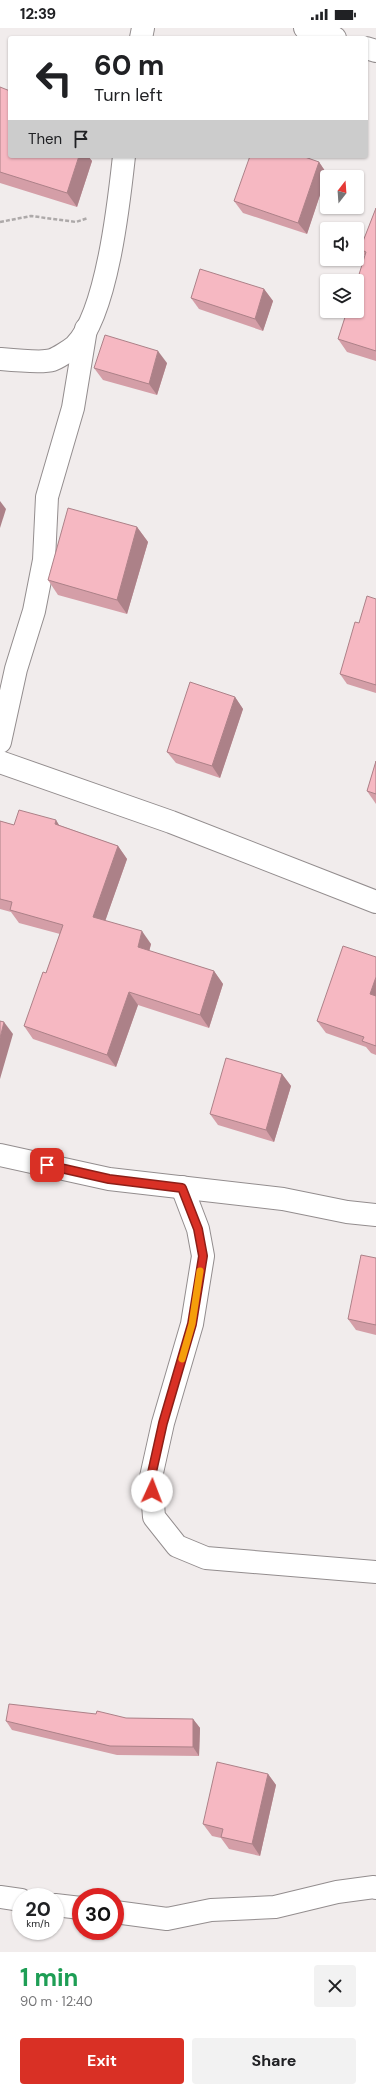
<!DOCTYPE html>
<html lang="en">
<head>
<meta charset="utf-8">
<style>
  body { margin:0; font-family:"DM Sans",sans-serif; background:#f2f2f2; color:#202124; height:100vh; display:flex; flex-direction:column; font-size:15px; white-space:nowrap }
  * { box-sizing:border-box; margin:0 }
  p { font-size:13px; color:#757577 }
  .icon { flex:none; width:22px; height:22px; fill:none; stroke:currentColor; stroke-width:2; stroke-linecap:round; stroke-linejoin:round }
  .map { position:relative; height:1924px; overflow:hidden }
  .drawer { display:flex; flex-direction:column; background:#fff; flex:1 }
  .drawer>* { flex:none }
  .top-card { position:absolute; left:8px; top:8px; width:360px; height:122px; border-radius:4px; box-shadow:0 1px 3px #0004; background:#fff; color:#202124; overflow:hidden }
  .needle { width:26px; rotate:17deg }
  .tools { position:absolute; left:320px; top:142px; display:grid; gap:8px }
  .tools a { display:grid; place-items:center; width:44px; height:44px; border-radius:4px; background:#fff; box-shadow:0 1px 3px #0004; font-size:20px }
  .speed { position:absolute; left:12px; top:1860px; display:flex; gap:8px; font-size:20px; font-weight:700; text-align:center }
  .speed>* { display:grid; place-content:center; width:52px; height:52px; border-radius:50%; background:#fff; box-shadow:0 1px 3px #0004; line-height:1 }
  .speed small { font-size:10px; font-weight:400 }
  .speed .limit { border:6px solid #d22; background:#fff; color:#111 }
  .pin { position:absolute; display:grid; place-items:center; width:34px; height:34px; color:#fff; margin:-17px; border-radius:8px; box-shadow:0 2px 6px #0006 }
  .me { position:absolute; width:44px; margin:-22px; rotate:2deg; stroke-linejoin:round; filter:drop-shadow(0 0 3px #0008) }
  .turn { display:flex; align-items:center; gap:14px; height:84px; padding:0 20px; font-size:18px }
  .turn .icon { width:52px; height:52px; stroke-width:2.5 }
  .turn b { display:block; font-size:28px; line-height:34px }
  .then { display:flex; align-items:center; height:38px; padding:0 20px; background:#0003; gap:8px; font-size:15px }
  .round { display:grid; place-items:center; flex:none; width:42px; height:42px; border-radius:4px; background:#f2f2f2 }
  .headline { display:flex; align-items:center; justify-content:space-between; height:68px; padding:0 20px }
  h1 { font-size:24px; font-weight:700; line-height:30px; color:#1e9e55 }
  .cta { display:flex; gap:8px; margin-top:auto; padding:8px 20px }
  .cta a { flex:1; height:46px; border-radius:4px; background:#d93025; color:#fff; font-size:16px; font-weight:700; line-height:46px; text-align:center }
  .cta a+a { background:#f2f2f2; color:#202124 }
  .status { display:flex; justify-content:space-between; align-items:center; height:28px; padding:0 20px; background:#fff; direction:ltr }
  .status svg { height:11px; fill:currentColor }
  .map>svg:first-child { display:block }
  .lines { fill:none; stroke-linecap:round; stroke-linejoin:round }
  .minor-casing { stroke:#938d8e; stroke-width:24 }
  .path { stroke:#ada9a9; stroke-width:2.5; stroke-dasharray:4 2; stroke-linecap:butt }
  .minor { stroke:#fff; stroke-width:22 }
  .wall { fill:#d49ea7 }
  .shaded-wall { fill:#ac8188 }
  .building { fill:#f6b8c2; stroke:#ac8188 }
  .route-casing { stroke:#8d1f18; stroke-width:10 }
  .route { stroke:#d93025; stroke-width:7 }
  .slow { stroke:#f59e0b; stroke-width:7 }
</style>
</head>
<body>
<div class="status"><b>12:39</b><svg viewBox="0 0 49 12"><path d="M0 12V9h3v3zM5 12V6h3v6zM10 12V3h3v9zM15 12V0h3v12zM26 1h20v11H26zM47 4h2v5h-2z"/></svg></div>
<div class="map">
<svg width="376" height="1924" viewBox="0 0 376 1924">
  <rect width="100%" height="100%" fill="#f1ecec"/>
  <g class="lines">
    <defs>
      <g id="minor">
        <polyline points="305,0 335,10"/>
        <polyline points="141,10 143,0"/>
        <polyline points="366,20 376,23"/>
        <path d="M0 331C11 332 43 335 52 332 58 330 70 322 75 318 107 286 119 174 124 128"/>
        <polyline points="0,714 16,641 34,583 44,532 47,469 73,380 86,301"/>
        <polyline points="0,734 171,794 376,874"/>
        <polyline points="0,1127 109,1151 283,1171 347,1184 376,1187"/>
        <polyline points="182,1159 198,1201 203,1228 192,1296 163,1395 151,1449 154,1489 177,1518 206,1530 376,1544"/>
        <polyline points="0,1869 21,1872"/>
        <polyline points="55,1877 81,1880"/>
        <polyline points="115,1884 167,1891 211,1882 275,1879 337,1864 374,1859 376,1860"/>
      </g>
    </defs>
    <use href="#minor" class="minor-casing"/>
    <polyline class="path" points="0,194 31,188 76,194 88,190"/>
    <use href="#minor" class="minor"/>
  </g>
  <g class="wall">
    <polygon points="0,59 10,128 88,128 92,133 77,179 0,155"/>
    <polygon points="319,134 327,146 307,206 243,185 234,173"/>
    <polygon points="376,180 376,333 347,324 338,311 365,228 360,221"/>
    <polygon points="264,261 273,273 263,303 199,281 191,270"/>
    <polygon points="167,335 157,367 103,352 94,340"/>
    <polygon points="137,499 148,514 127,586 58,567 48,552"/>
    <polygon points="376,571 376,665 347,656 340,646 359,595"/>
    <polygon points="235,669 243,681 220,750 176,735 167,724"/>
    <polygon points="376,733 376,776 367,763"/>
    <polygon points="0,793 14,797 59,797 118,818 127,831 105,893 151,916 149,923 214,943 223,956 209,1000 138,977 116,1039 33,1011 24,998 46,945 60,906 19,895 11,884 0,881"/>
    <polygon points="376,929 376,1027 371,1025 366,1019 326,1005 317,993"/>
    <polygon points="282,1046 291,1058 274,1114 218,1097 210,1086"/>
    <polygon points="376,1230 376,1307 356,1302 348,1291"/>
    <polygon points="126,1690 193,1691 200,1700 199,1728 117,1727 12,1702 6,1693"/>
    <polygon points="268,1746 276,1757 260,1828 229,1821 221,1810 212,1808 203,1796"/>
  </g>
  <g class="shaded-wall">
    <polygon points="79,128 88,128 92,133 77,179 67,165"/>
    <polygon points="319,134 327,146 307,206 298,195"/>
    <polygon points="264,261 273,273 263,303 255,291"/>
    <polygon points="158,323 167,335 157,367 149,356"/>
    <polygon points="0,473 6,481 0,500"/>
    <polygon points="137,499 148,514 127,586 117,572"/>
    <polygon points="235,669 243,681 220,750 212,738"/>
    <polygon points="56,792 64,805 55,796"/>
    <polygon points="118,818 127,831 102,902 93,889"/>
    <polygon points="142,903 151,916 147,932 138,919"/>
    <polygon points="214,943 223,956 209,1000 200,987"/>
    <polygon points="376,949 376,975 370,966"/>
    <polygon points="129,964 138,977 116,1039 107,1027"/>
    <polygon points="4,994 13,1006 0,1051 0,1010"/>
    <polygon points="282,1046 291,1058 274,1114 266,1102"/>
    <polygon points="193,1691 200,1700 199,1728 193,1719"/>
    <polygon points="268,1746 276,1757 260,1828 252,1816"/>
  </g>
  <g class="building">
    <polygon points="0,59 10,63 10,128 79,128 67,165 0,144"/>
    <polygon points="250,128 302,128 319,134 298,195 234,173"/>
    <polygon points="376,180 376,323 338,311 347,283 357,283 357,253 366,224 360,221"/>
    <polygon points="200,241 264,261 255,291 191,270"/>
    <polygon points="105,307 158,323 149,356 94,340"/>
    <polygon points="68,480 137,499 117,572 48,552"/>
    <polygon points="367,568 376,571 376,657 340,646 355,594 359,595"/>
    <polygon points="190,654 235,669 212,738 167,724"/>
    <polygon points="376,733 376,766 367,763"/>
    <polygon points="19,782 56,792 55,796 118,818 93,889 142,903 138,919 214,943 200,987 129,964 107,1027 24,998 43,944 46,945 63,897 10,882 12,874 0,871 0,793 14,797"/>
    <polygon points="343,918 376,929 376,949 370,966 376,968 376,1018 362,1013 364,1009 317,993"/>
    <polygon points="0,993 4,994 0,1010"/>
    <polygon points="226,1030 282,1046 266,1102 210,1086"/>
    <polygon points="361,1227 376,1230 376,1297 348,1291"/>
    <polygon points="9,1676 96,1686 97,1683 126,1690 193,1691 193,1719 110,1718 6,1693"/>
    <polygon points="217,1734 268,1746 252,1816 221,1809 223,1801 203,1796"/>
  </g>
  <g class="lines">
    <defs>
      <polyline id="route" points="47,1137 109,1151 182,1160 198,1201 203,1228 192,1296 163,1395 151,1449 152,1463"/>
    </defs>
    <use href="#route" class="route-casing"/>
    <use href="#route" class="route"/>
    <polyline class="slow" points="182,1331 192,1296 200,1243"/>
  </g>
</svg>
<div class="tools">
<a><svg class="needle" viewBox="-14 -14 28 28"><path d="M0-13l5 13h-10z" fill="#e53935"/><path d="M0 13l5-13h-10z" fill="#757577"/></svg></a>
<a><svg class="icon" aria-label="sound" viewBox="0 0 24 24"><path d="M4 9h4l5-4v14l-5-4H4zM17 9q2 3 0 6"/></svg></a>
<a><svg class="icon" aria-label="layers" viewBox="0 0 24 24"><path d="M12 4l9 5-9 5-9-5zM3 14l9 5 9-5"/></svg></a>
</div>
<div class="speed"><div>20<small>km/h</small></div><div class="limit">30</div></div>
<div class="pin" style="left:47px;top:1137px;background:#d93025"><svg class="icon" aria-label="arrive" viewBox="0 0 24 24"><path d="M6 21V4h12l-3 4 3 4H6"/></svg></div>
<svg class="me" style="left:152px;top:1463px" viewBox="-20 -20 40 40"><circle r="19" fill="#fff"/><path d="M0-13L10 11 0 6-10 11z" fill="#d93025"/></svg>
<div class="top-card">
<div class="turn"><svg class="icon" aria-label="left" viewBox="0 0 24 24"><path d="M17 20v-9H6M10 6l-5 5 5 5"/></svg><div><b>60 m</b>Turn left</div></div>
<div class="then">Then<svg class="icon" aria-label="arrive" viewBox="0 0 24 24"><path d="M6 21V4h12l-3 4 3 4H6"/></svg></div>
</div>
</div>
<section class="drawer">
<div class="headline"><div><h1>1 min</h1><p>90 m · 12:40</p></div><a class="round"><svg class="icon" aria-label="close" viewBox="0 0 24 24"><path d="M6 6l12 12M18 6L6 18"/></svg></a></div>
<div class="cta"><a>Exit</a><a>Share</a></div>
</section>
</body>
</html>
